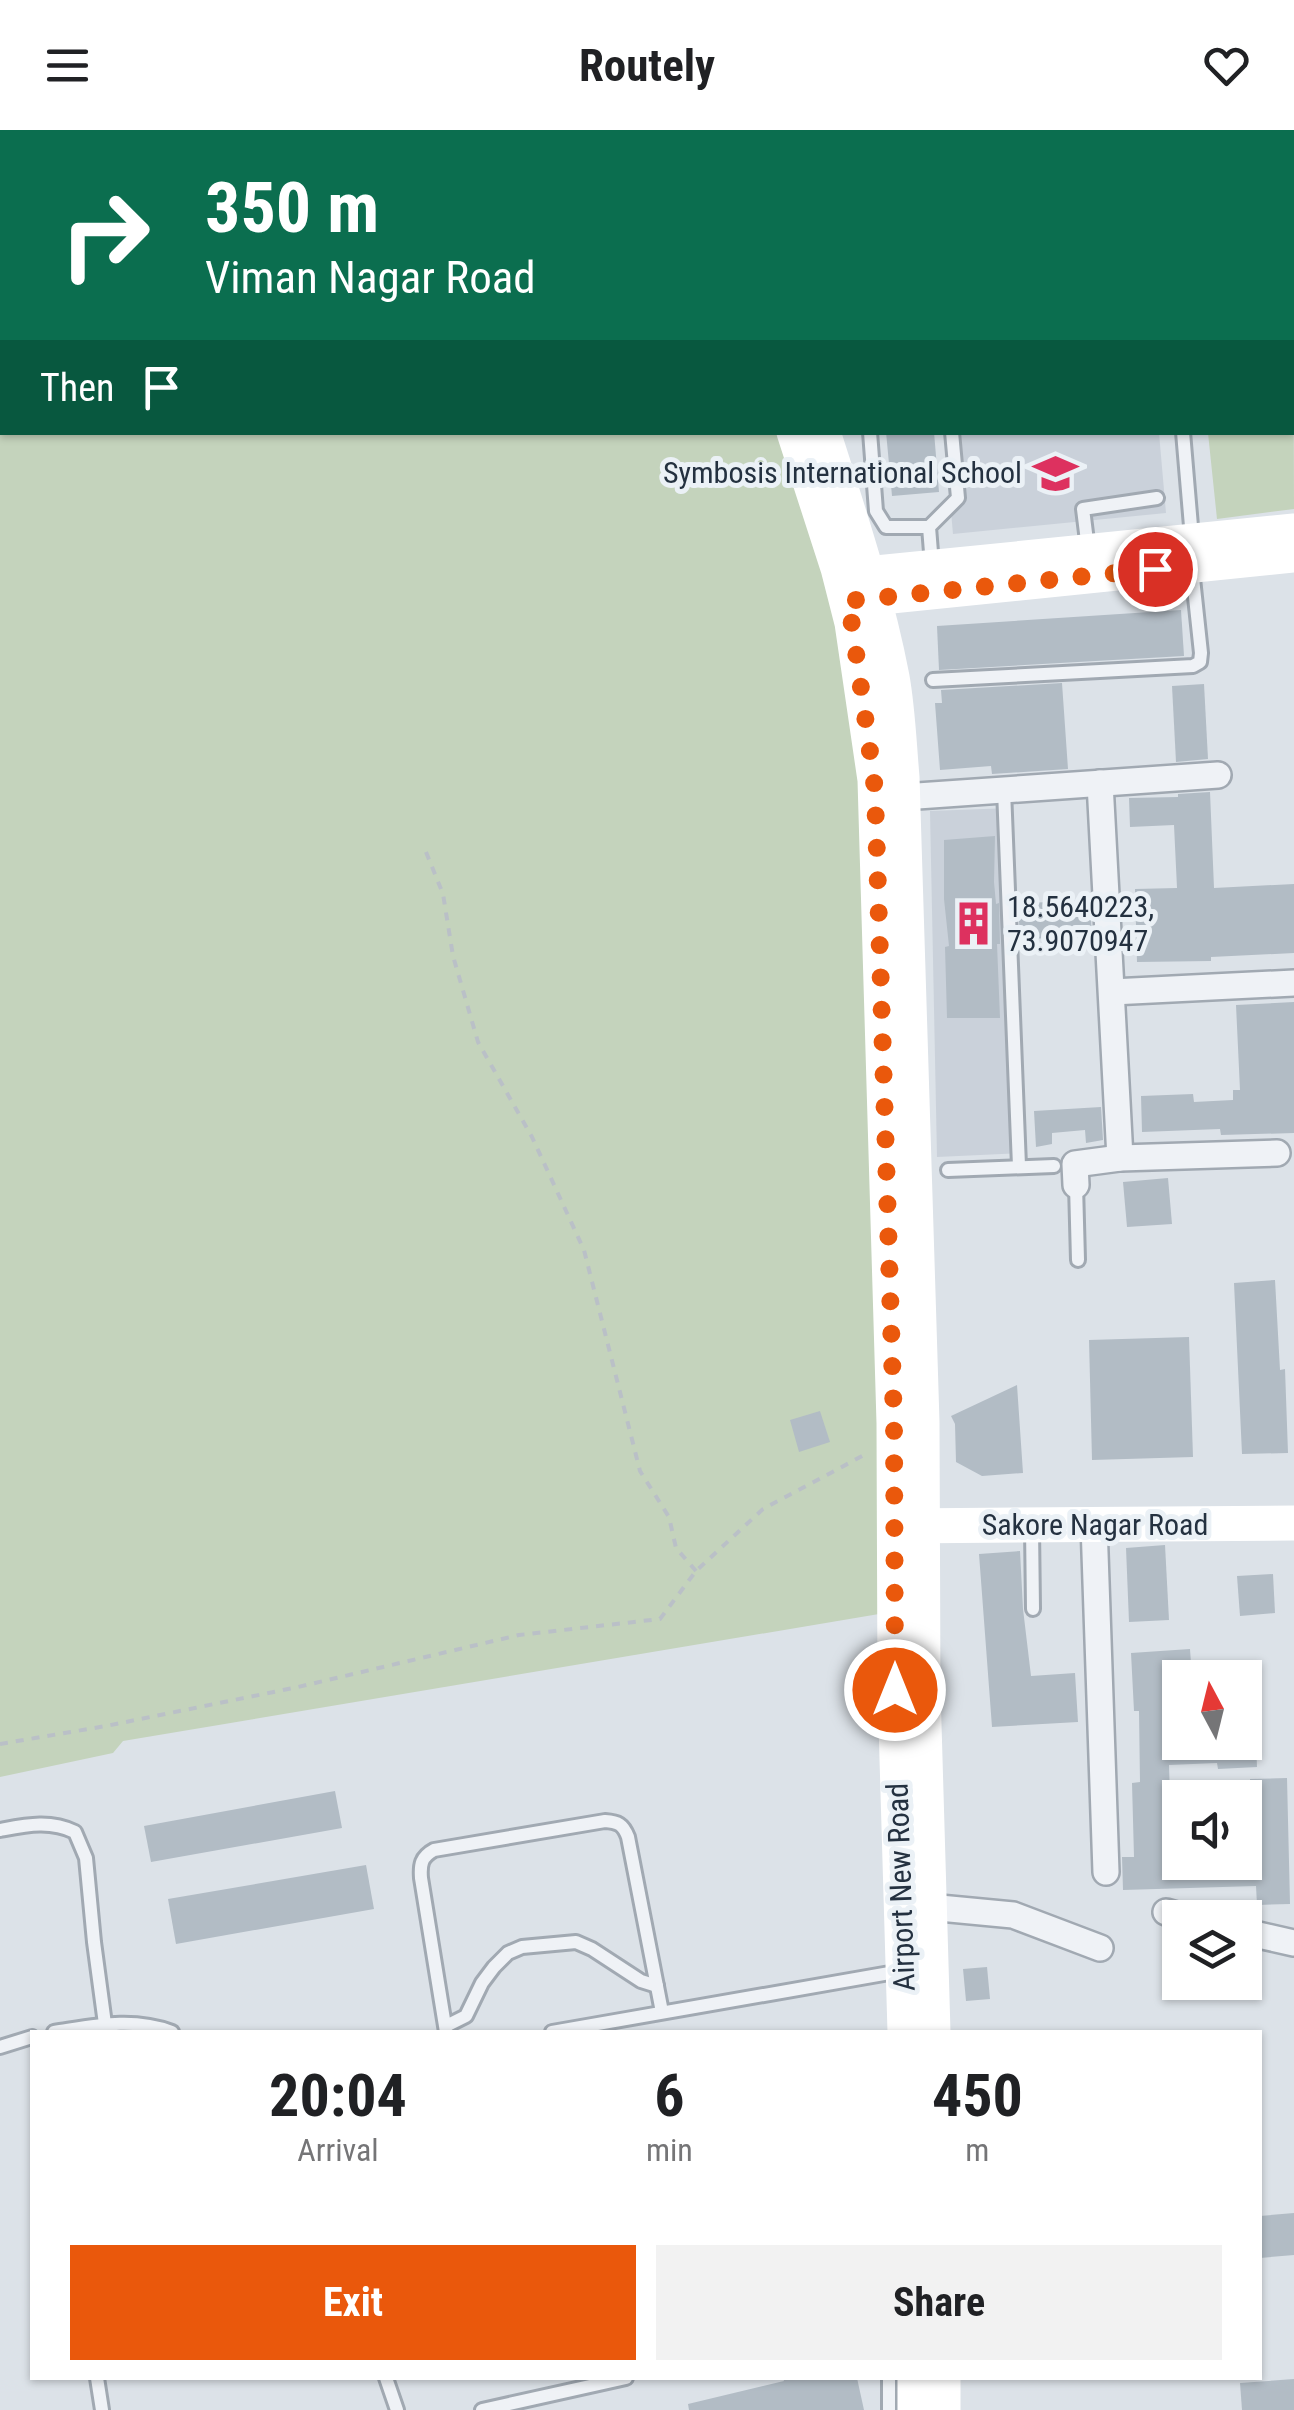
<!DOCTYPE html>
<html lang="en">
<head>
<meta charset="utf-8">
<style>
  body { margin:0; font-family:"Roboto Condensed",sans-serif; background:#f2f2f2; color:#202124; height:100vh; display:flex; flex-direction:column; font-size:38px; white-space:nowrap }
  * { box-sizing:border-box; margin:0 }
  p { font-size:32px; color:#757577 }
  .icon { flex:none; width:55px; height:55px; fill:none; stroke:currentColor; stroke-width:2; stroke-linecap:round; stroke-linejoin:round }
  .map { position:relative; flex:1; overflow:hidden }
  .panel { position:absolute; left:30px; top:1900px; width:1232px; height:350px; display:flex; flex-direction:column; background:#fff; border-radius:0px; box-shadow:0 2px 8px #0004 }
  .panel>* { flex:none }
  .banner { position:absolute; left:0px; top:0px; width:1295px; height:305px; box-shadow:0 2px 8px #0004; background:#0b6e4f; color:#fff; overflow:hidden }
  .needle { width:65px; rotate:353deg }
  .buttons { position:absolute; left:1162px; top:1530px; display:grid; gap:20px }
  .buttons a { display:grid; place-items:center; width:100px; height:100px; border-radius:0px; background:#fff; box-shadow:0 2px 8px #0004; font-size:50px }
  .pin { position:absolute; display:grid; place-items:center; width:85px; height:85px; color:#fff; margin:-42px; border:5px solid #fff; border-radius:50%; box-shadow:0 2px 10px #0007 }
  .me { position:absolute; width:110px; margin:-55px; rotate:0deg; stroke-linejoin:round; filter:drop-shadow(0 0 8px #0008) }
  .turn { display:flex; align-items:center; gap:35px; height:210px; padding:0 40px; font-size:45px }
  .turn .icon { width:130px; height:130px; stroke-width:2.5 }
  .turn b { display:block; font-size:70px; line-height:85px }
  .then { display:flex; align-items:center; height:95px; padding:0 40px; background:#0003; gap:20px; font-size:38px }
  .eta { display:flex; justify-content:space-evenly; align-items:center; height:170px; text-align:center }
  .eta b { font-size:60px; font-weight:700; line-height:70px }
  .action { display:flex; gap:20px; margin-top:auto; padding:20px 40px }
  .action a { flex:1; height:115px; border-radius:0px; background:#ea580c; color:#fff; font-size:40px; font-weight:700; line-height:115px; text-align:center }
  .action a+a { background:#f2f2f2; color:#202124 }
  header { display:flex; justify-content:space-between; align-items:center; height:130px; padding:0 40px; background:#fff; font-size:45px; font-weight:700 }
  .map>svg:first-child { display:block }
  .built { fill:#cad1da }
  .green { fill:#c4d3bc }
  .building { fill:#b2bcc5 }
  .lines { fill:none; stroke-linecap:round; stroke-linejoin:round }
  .lane-casing { stroke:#a1a9b2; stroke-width:18 }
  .street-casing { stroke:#a1a9b2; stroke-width:30 }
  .path { stroke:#bac0c7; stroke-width:4; stroke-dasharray:8 8; stroke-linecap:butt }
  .lane { stroke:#eff2f6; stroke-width:12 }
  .street { stroke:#eff2f6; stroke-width:25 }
  .secondary { stroke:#fff; stroke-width:35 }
  .route { stroke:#ea580c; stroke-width:18; stroke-dasharray:0 32.4 }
  .labels { text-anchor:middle; stroke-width:10; stroke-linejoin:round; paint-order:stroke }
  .poi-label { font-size:30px; fill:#243140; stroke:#ebf1f6; text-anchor:end }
  .street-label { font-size:30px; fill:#243140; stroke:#ebf1f6 }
</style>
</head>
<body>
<header><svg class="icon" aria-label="menu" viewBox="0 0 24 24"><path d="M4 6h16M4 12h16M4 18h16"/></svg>Routely<svg class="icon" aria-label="heart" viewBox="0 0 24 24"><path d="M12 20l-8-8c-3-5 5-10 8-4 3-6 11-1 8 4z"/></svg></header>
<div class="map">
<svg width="1294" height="2280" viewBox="0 0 1294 2280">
  <rect width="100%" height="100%" fill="#dce2e8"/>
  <g class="built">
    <polygon points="944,303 1159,303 1166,383 953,404"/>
    <polygon points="1011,678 1021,1023 937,1027 930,681"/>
  </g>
  <g class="green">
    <polygon points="0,0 685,0 686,2 2,2 2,302 782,303 846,499 862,615 880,1301 879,1484 123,1611 113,1623 0,1647"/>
    <polygon points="1293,61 1294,379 1217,389 1208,303 1292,302"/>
  </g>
  <g class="building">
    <polygon points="886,302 934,302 939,362 892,366"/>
    <polygon points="1181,480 1184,526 939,540 937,496"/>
    <polygon points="1062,553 1068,639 992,644 991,636 940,640 935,573 942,573 941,560"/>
    <polygon points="1204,554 1208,629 1176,632 1172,556"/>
    <polygon points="1210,662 1214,758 1294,754 1294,823 1211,827 1211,831 1137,832 1135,759 1177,758 1174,695 1130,697 1129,668 1178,667 1178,664"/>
    <polygon points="995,706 994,752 996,774 999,773 1000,814 997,814 1000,888 947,888 945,817 949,816 944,769 944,710"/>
    <polygon points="1090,771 1092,807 1020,809 1018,773"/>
    <polygon points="1294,872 1294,1003 1221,1005 1220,999 1142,1002 1141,966 1193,964 1194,972 1233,970 1233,960 1240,960 1236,875"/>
    <polygon points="1101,977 1103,1010 1086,1013 1085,1000 1052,1003 1052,1014 1036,1017 1034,981"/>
    <polygon points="1168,1048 1172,1094 1127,1097 1123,1052"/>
    <polygon points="1275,1150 1280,1240 1285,1239 1288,1323 1242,1324 1234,1153"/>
    <polygon points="1189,1207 1193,1327 1092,1330 1089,1210"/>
    <polygon points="1017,1255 1023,1343 982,1346 956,1332 955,1294 951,1286"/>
    <polygon points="820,1281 830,1312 799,1322 790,1290"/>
    <polygon points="1165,1415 1169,1490 1129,1492 1126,1418"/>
    <polygon points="1020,1421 1023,1479 1031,1546 1075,1543 1078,1592 992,1597 979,1424"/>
    <polygon points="1273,1444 1275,1483 1240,1486 1237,1446"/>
    <polygon points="1190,1519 1192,1548 1180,1548 1180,1612 1256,1612 1257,1637 1218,1639 1217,1633 1169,1635 1171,1697 1180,1697 1180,1732 1245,1732 1245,1698 1252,1698 1250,1649 1287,1648 1290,1774 1257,1775 1256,1756 1123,1760 1122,1727 1134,1727 1132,1653 1140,1652 1139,1581 1134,1581 1131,1523"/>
    <polygon points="335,1661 342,1698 151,1732 144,1696"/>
    <polygon points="366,1735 374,1779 176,1814 168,1769"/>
    <polygon points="987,1837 990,1869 966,1871 963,1839"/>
    <polygon points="1294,2083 1294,2125 1260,2128 1260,2086"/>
    <polygon points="783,2248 857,2248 864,2280 689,2280 688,2274 784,2251"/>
    <polygon points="1294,2249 1294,2280 1242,2280 1240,2253"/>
  </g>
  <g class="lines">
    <defs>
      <g id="lane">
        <polyline points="848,0 848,2"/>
        <polyline points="927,0 927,2"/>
        <polyline points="1155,0 1155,2"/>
        <polyline points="870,302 876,381 886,397 929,397"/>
        <polyline points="1183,302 1192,408"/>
        <polyline points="1088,419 1083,379 1157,368"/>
        <polyline points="932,435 929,397 958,368 952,302"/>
        <polyline points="933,550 1193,536 1200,532 1201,523 1192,439"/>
        <polyline points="1004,660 1019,1036"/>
        <polyline points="948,1040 1054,1036"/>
        <polyline points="1076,1055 1078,1130"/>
        <polyline points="1032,1398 1033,1479"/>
        <path d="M0 1700C27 1695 50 1690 75 1702L86 1728 94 1812 105 1894"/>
        <polyline points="446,1896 466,1886 482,1853 494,1837 508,1823 522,1817 576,1812 592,1819 641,1851 657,1856"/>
        <path d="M54 1902C94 1896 132 1887 172 1902"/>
        <path d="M446 1902 421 1748C420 1735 421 1727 434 1720L605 1691C618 1692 623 1694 628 1707L662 1882"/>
        <polyline points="552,1902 901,1841"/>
        <polyline points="0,1917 32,1907"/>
        <polyline points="97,2248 102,2280"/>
        <polyline points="386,2248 397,2280"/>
        <polyline points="889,2248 889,2280"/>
        <polyline points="482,2280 626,2248"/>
      </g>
      <g id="street">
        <polyline points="1100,653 1120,1028"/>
        <polyline points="903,667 1218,645"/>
        <polyline points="1112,862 1294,853"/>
        <polyline points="1076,1055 1075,1034 1120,1028 1277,1023"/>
        <polyline points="1094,1394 1106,1742"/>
        <polyline points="929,1777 1013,1785 1100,1818"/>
        <polyline points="1166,1782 1187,1788"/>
        <polyline points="1245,1802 1294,1813"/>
      </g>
    </defs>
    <use href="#lane" class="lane-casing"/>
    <use href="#street" class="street-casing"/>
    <g class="path">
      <polyline points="426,722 443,764 453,826 478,912 532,1007 584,1120 640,1341 669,1387 676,1418 696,1441"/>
      <polyline points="0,1614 106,1596 298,1557 519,1505 660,1489 696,1441 763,1379 866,1324"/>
    </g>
    <use href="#lane" class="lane"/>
    <use href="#street" class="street"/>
    <g class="secondary">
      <polyline points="696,0 697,2"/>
      <polyline points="725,0 726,2"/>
      <polyline points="794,302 838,438 852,493 875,650 894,1293 895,1560 905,1902"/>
      <path d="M823 302C849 384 876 464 892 547 898 580 899 614 902 647L922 1292 923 1560 933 1902"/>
      <polyline points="846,446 1294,401"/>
      <polyline points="852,470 1294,425"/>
      <polyline points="900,1396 1294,1393"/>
      <polyline points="915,2248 915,2280"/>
      <polyline points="943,2248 943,2280"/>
    </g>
  </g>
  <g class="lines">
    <polyline class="route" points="895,1560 894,1293 876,692 874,650 852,494 846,471 1155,439"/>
  </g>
  <defs>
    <symbol id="school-bare" viewBox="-9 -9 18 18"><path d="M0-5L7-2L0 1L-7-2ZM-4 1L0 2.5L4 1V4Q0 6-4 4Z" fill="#dd315f" stroke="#ebf1f6" stroke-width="2.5" paint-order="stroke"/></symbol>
    <symbol id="building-bare" viewBox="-9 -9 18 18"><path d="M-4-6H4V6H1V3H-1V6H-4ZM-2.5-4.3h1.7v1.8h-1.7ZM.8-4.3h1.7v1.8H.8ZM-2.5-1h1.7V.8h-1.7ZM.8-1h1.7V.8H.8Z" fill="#dd315f" stroke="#ebf1f6" stroke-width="2.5" paint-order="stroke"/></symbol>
  </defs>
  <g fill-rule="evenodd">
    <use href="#school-bare" x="1024" y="312" width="63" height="63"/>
    <use href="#building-bare" x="942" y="762" width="63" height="63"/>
  </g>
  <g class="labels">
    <g class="poi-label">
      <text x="1022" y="353">Symbosis International School</text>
      <text x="1007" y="787" text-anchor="start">18.5640223,<tspan x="1007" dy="34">73.9070947</tspan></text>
    </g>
    <g class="street-label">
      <text x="1095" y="1405">Sakore Nagar Road</text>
      <text transform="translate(901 1757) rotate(-92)" y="10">Airport New Road</text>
    </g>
  </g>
</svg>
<div class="buttons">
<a><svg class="needle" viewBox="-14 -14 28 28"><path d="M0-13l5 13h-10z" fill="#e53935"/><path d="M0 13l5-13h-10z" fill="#757577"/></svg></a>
<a><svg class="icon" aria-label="sound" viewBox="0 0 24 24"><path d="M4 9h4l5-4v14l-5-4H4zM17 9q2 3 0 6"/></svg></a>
<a><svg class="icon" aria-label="layers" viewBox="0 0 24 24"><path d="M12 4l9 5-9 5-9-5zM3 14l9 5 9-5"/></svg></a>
</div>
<div class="pin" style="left:1155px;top:439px;background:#d93025"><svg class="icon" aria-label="arrive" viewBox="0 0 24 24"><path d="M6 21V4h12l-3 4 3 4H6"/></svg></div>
<svg class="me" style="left:895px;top:1560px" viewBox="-20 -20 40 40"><circle r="17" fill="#ea580c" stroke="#fff" stroke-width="3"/><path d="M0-11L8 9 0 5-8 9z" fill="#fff"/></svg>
<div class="banner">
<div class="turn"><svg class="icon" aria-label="right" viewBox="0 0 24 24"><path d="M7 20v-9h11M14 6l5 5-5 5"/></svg><div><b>350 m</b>Viman Nagar Road</div></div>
<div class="then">Then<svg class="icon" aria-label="arrive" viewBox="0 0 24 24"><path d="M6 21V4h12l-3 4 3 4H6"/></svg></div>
</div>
<section class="panel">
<div class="eta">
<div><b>20:04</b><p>Arrival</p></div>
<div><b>6</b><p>min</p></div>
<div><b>450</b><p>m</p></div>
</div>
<div class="action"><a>Exit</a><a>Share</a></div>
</section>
</div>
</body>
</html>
